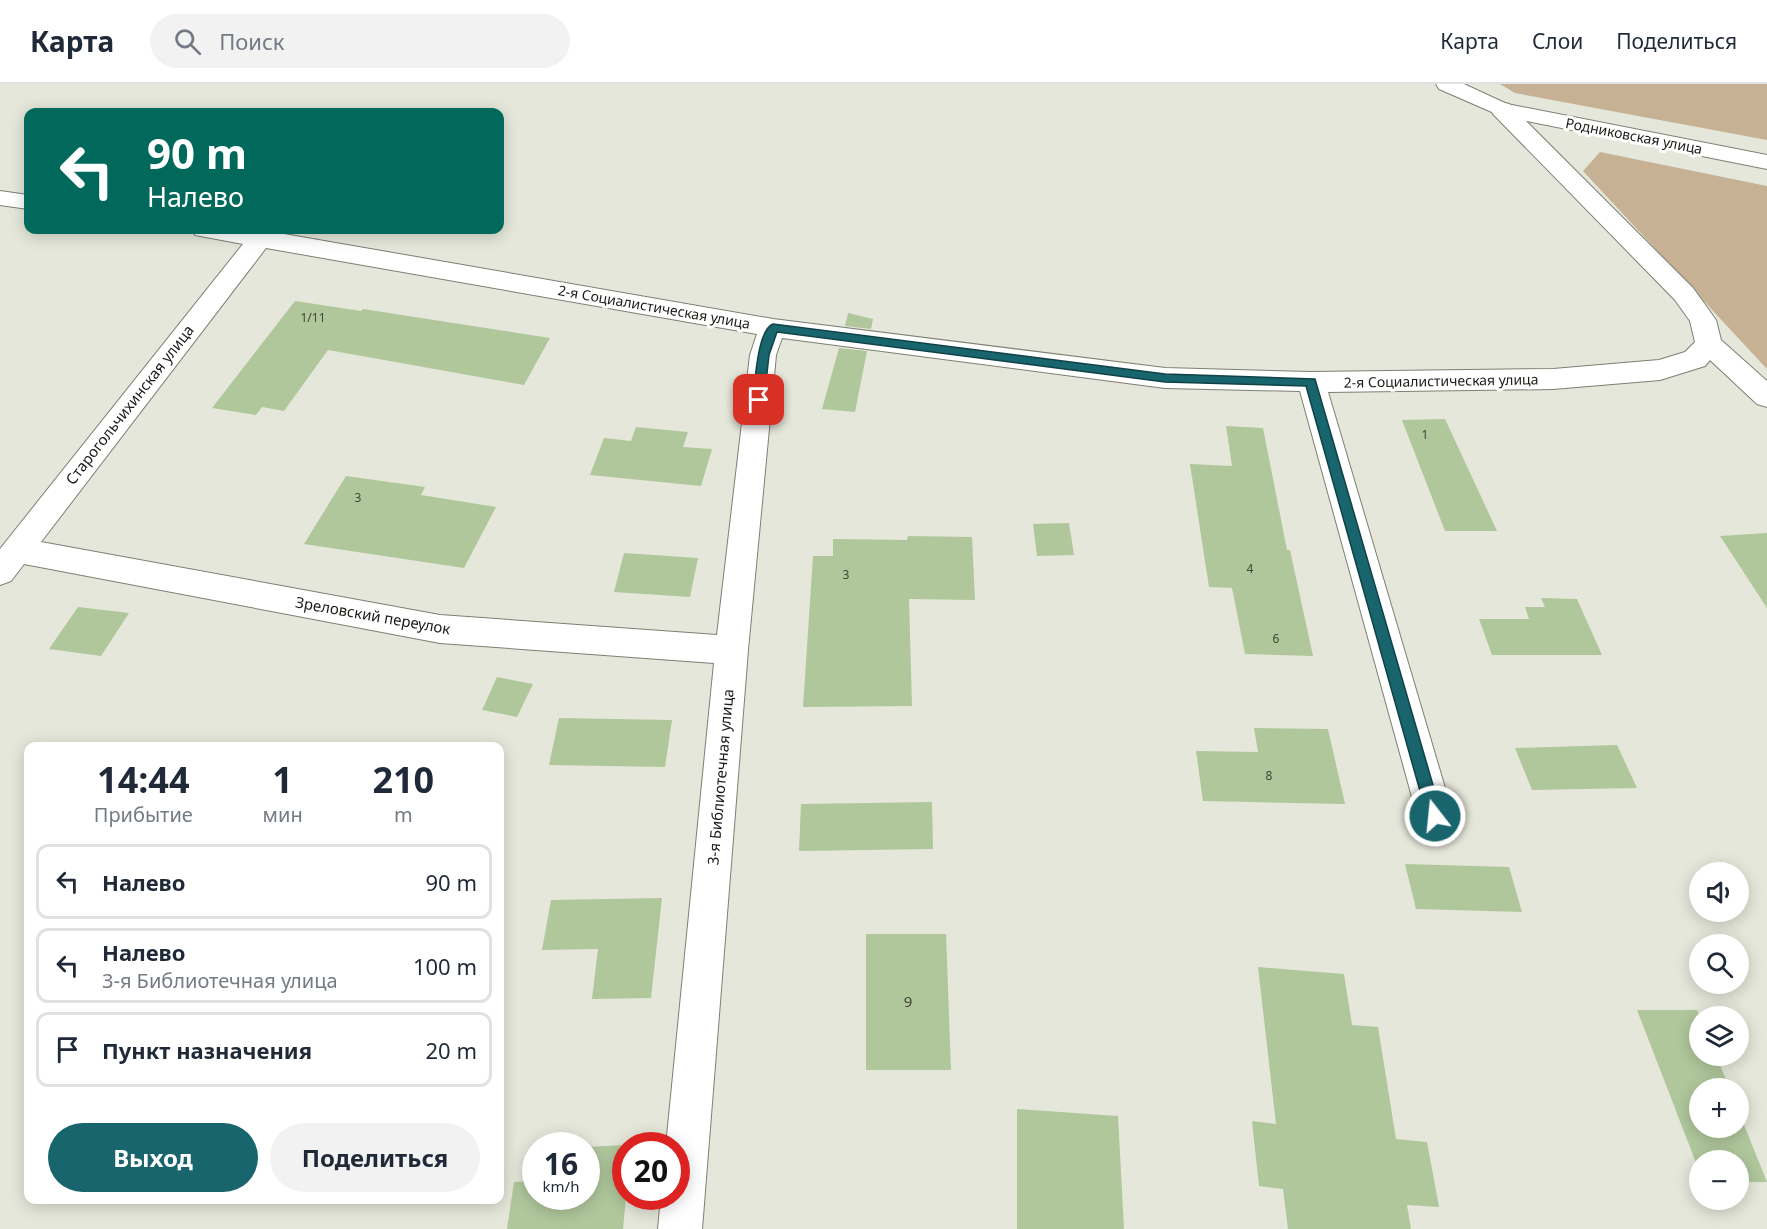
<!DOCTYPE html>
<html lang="ru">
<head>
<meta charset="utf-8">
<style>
  body { margin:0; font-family:"Noto Sans",sans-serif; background:#f2f2f3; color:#1f2937; height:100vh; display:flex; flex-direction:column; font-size:22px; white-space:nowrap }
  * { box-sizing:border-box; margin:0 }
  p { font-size:20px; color:#747a83 }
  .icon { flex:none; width:33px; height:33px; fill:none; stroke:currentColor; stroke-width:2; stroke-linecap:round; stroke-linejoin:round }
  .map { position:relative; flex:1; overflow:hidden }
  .sheet { position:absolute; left:24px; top:658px; width:480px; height:462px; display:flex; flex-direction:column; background:#fff; border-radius:12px; box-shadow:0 3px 15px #0003 }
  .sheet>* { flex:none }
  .guide { position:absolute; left:24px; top:24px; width:480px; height:126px; border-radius:12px; box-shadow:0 3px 15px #0003; background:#00695c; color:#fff; overflow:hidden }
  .fabs { position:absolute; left:1689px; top:778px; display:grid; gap:12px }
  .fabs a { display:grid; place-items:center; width:60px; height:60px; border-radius:50%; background:#fff; box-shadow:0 3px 15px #0003; font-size:30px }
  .speed { position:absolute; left:522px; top:1048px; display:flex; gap:12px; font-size:30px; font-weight:700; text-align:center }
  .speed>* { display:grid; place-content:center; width:78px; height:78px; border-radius:50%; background:#fff; box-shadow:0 3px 15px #0003; line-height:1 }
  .speed small { font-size:15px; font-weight:400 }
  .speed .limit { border:9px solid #d22; background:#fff; color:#111 }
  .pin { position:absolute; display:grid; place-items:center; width:51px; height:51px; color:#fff; margin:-26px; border-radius:12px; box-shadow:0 3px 9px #0006 }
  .me { position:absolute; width:66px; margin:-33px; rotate:344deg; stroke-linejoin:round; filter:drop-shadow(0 0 4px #0008) }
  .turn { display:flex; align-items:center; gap:21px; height:126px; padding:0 24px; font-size:27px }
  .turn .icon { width:78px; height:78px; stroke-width:2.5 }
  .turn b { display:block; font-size:42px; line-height:51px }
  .eta { display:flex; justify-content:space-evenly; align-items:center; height:102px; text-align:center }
  .eta b { font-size:36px; font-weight:700; line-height:42px }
  .primary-button { display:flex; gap:12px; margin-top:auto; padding:12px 24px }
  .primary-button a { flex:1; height:69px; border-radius:36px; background:#18656e; color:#fff; font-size:24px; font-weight:700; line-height:69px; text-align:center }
  .primary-button a+a { background:#f2f2f3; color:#1f2937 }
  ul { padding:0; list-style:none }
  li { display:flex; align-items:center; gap:18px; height:75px; margin:0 12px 9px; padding:0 12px; border:3px solid #e0e1e3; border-radius:12px }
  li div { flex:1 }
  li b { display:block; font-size:22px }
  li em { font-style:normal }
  header { display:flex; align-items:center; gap:36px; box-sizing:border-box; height:84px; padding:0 30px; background:#fff; border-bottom:2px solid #e0e1e3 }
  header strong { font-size:28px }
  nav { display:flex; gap:33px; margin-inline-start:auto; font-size:21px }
  .search { width:420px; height:54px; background:#f2f2f3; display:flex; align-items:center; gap:15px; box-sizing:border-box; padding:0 21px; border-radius:33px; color:#747a83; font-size:22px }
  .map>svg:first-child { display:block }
  .green { fill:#c7b194 }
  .building { fill:#b0c79c }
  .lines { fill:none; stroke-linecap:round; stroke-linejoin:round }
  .minor-casing { stroke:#7e7f73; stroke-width:2 }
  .major-casing { stroke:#7e7f73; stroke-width:2 }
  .minor { fill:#fff; fill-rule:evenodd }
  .major { fill:#fff; fill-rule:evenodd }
  .route { fill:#18656e; stroke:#104248; stroke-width:1.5 }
  .labels { text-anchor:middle; stroke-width:6; stroke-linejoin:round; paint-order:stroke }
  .number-label { font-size:12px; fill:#404638 }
  .far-street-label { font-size:14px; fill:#1a1b16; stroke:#fff }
  .street-label { font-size:15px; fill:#1a1b16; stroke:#fff }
  .near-number-label { font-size:15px; fill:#404638 }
</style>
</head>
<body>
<header>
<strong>Карта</strong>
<div class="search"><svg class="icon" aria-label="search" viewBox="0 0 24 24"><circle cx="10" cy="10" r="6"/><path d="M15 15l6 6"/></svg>Поиск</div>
<nav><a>Карта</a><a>Слои</a><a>Поделиться</a></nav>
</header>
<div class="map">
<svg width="1767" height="1145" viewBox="0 0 1767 1145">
  <rect width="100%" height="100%" fill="#e5e7da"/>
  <g class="green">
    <polygon points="1500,0 1767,0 1767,56 1515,9"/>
    <polygon points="1600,68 1767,102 1767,285 1583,87"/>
  </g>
  <g class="building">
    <polygon points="295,217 361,227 363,225 550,254 524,301 328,266 284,327 262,323 256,331 212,324"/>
    <polygon points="848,229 873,235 871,245 845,242"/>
    <polygon points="839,264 867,267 855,328 822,325"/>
    <polygon points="1445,335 1497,447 1445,447 1402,336"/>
    <polygon points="1226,342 1263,344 1287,466 1290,466 1313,572 1245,570 1232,504 1209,503 1190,380 1232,382"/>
    <polygon points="636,343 688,348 683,363 712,365 701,402 590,391 604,354 631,357"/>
    <polygon points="346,392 425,403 421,411 496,423 464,484 304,460"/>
    <polygon points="1069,439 1074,471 1037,472 1033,440"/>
    <polygon points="1767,449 1767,524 1720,452"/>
    <polygon points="908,452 972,453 975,516 909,515 912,622 803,623 813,472 833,472 833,455 907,456"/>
    <polygon points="624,469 698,474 690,513 614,508"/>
    <polygon points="1541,514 1577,515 1602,571 1492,571 1479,535 1529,535 1525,523 1545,523"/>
    <polygon points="78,523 129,529 101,572 49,565"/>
    <polygon points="497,593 533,600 517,633 482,626"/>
    <polygon points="559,634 672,636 665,683 549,681"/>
    <polygon points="1254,644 1328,645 1345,720 1203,717 1196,667 1258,668"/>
    <polygon points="1617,661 1637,704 1532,706 1515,664"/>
    <polygon points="932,718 933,765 799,767 801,720"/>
    <polygon points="1405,780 1509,783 1522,828 1416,825"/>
    <polygon points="662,814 651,914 592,915 598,865 542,866 551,816"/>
    <polygon points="866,850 946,850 951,986 866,986"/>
    <polygon points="1258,883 1344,890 1352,941 1378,943 1396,1055 1427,1058 1439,1123 1407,1121 1411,1145 1288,1145 1283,1105 1259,1102 1252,1037 1276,1040"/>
    <polygon points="1637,926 1697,926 1700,933 1700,972 1716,972 1730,1005 1700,1005 1700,1044 1738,1044 1738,1026 1767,1098 1738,1098 1738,1077 1700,1077 1700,1089"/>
    <polygon points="1017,1025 1118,1032 1124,1145 1017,1145"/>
    <polygon points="626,1061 626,1113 623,1145 507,1145 514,1098 532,1097 536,1075 536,1113 586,1113 586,1063"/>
  </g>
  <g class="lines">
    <defs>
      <g id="minor">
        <path d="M1501 18 1509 20 1693 204 1716 236 1721 256 1767 297V323L1757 320 1710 276 1705 282 1660 296 1553 305 1328 308 1453 731 1448 743 1435 748 1422 743 1417 731 1300 307 1165 304 782 254 776 271 748 566 702 1145H658L661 1113H676V1062H666L714 579 440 559 24 480 11 497 0 501V465L243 160 195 151 192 146H261L773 235 1165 284 1311 288 1553 285 1659 276 1685 268 1695 258 1690 237 1675 216 1493 30 1490 25 1493 20ZM266 164 757 250 750 271 717 551 440 531 41 458Z"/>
        <polygon points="0,107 28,111 28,125 0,121"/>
      </g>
      <polygon id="major" points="1436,0 1464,0 1507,20 1767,71 1767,85 1501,32 1439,5"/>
    </defs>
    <use href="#minor" class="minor-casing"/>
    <use href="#major" class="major-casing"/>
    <use href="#minor" class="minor"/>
    <use href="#major" class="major"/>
  </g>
  <path class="route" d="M773 240 1165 290 1315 295 1442 732 1440 737 1435 739 1430 737 1427 732 1306 302 1165 298 777 248 769 271 764 316 759 320 753 316C755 300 757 246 773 240Z"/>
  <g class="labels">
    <g class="number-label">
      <text x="313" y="238">1/11</text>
      <text x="1425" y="355">1</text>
      <text x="358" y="418">3</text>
      <text x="1250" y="489">4</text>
      <text x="846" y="495">3</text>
      <text x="1276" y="559">6</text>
      <text x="1269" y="696">8</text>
    </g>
    <g class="far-street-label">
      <text transform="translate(1634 52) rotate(11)" y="5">Родниковская улица</text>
      <text transform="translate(654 223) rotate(10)" y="5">2-я Социалистическая улица</text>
      <text transform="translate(1441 297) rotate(-1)" y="5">2-я Социалистическая улица</text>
    </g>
    <g class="street-label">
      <text transform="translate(130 321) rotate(-52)" y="5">Старогольчихинская улица</text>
      <text transform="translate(373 532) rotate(10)" y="5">Зреловский переулок</text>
      <text transform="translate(721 693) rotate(-85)" y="5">3-я Библиотечная улица</text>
    </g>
    <g class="near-number-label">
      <text x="908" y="923">9</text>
    </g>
  </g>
</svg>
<div class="fabs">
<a><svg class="icon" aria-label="sound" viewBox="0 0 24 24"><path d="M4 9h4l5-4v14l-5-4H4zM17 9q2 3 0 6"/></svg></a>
<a><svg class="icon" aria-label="search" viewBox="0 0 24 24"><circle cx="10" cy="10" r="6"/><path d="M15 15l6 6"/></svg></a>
<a><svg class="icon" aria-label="layers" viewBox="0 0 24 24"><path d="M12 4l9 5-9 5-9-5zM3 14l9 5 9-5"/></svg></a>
<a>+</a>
<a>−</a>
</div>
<div class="speed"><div>16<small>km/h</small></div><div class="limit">20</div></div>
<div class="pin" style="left:759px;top:316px;background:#d93025"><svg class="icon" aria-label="arrive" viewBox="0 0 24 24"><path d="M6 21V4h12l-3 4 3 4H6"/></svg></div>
<svg class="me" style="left:1435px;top:732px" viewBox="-20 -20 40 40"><circle r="17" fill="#18656e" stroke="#fff" stroke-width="3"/><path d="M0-11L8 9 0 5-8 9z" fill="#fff"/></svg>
<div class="guide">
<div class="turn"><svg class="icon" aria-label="left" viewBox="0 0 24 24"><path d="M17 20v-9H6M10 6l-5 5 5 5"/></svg><div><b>90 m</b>Налево</div></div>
</div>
<section class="sheet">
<div class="eta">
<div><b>14:44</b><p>Прибытие</p></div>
<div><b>1</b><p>мин</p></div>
<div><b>210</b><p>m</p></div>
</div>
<ul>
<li><svg class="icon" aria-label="left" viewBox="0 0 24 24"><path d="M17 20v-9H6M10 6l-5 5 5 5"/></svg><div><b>Налево</b></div><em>90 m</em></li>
<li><svg class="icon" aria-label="left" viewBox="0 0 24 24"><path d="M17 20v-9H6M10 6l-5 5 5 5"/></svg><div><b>Налево</b><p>3-я Библиотечная улица</p></div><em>100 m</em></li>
<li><svg class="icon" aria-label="arrive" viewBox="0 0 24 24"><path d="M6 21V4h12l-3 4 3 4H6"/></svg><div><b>Пункт назначения</b></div><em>20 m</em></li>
</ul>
<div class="primary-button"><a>Выход</a><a>Поделиться</a></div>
</section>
</div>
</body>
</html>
